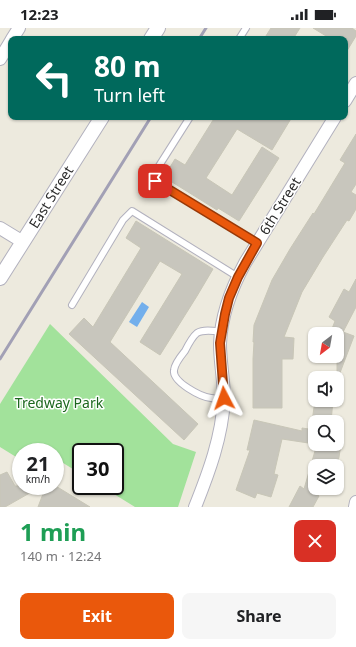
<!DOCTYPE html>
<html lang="en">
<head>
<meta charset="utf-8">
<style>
  body { margin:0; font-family:"Noto Sans",sans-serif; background:#f6f6f6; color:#202124; height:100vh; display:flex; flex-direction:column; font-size:15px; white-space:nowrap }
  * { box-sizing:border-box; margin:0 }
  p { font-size:13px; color:#757577 }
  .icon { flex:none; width:22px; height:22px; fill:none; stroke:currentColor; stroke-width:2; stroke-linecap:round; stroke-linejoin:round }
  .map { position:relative; height:479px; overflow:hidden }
  .details { display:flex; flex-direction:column; background:#fff; flex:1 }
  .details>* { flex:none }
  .banner { position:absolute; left:8px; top:8px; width:340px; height:84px; border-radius:8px; box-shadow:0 1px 3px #0004; background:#00695c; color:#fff; overflow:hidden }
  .needle { width:26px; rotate:211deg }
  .controls { position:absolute; left:308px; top:299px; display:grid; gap:8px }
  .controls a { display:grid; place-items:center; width:36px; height:36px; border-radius:8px; background:#fff; box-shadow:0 1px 3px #0004; font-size:20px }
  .speed { position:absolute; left:12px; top:415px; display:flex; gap:8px; font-size:20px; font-weight:700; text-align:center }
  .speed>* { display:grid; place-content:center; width:52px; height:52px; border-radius:50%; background:#fff; box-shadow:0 1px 3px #0004; line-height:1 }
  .speed small { font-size:10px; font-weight:400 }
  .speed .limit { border:2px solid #111; border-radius:6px; background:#fff; color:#111 }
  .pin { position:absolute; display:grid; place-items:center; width:34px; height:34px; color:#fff; margin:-17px; border-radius:8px; box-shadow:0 2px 6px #0006 }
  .me { position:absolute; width:44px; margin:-22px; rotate:356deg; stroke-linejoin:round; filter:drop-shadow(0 0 3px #0008) }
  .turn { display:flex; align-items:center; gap:14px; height:84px; padding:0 20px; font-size:18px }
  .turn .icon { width:52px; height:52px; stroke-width:2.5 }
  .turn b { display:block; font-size:28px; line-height:34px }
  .round { display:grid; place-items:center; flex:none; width:42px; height:42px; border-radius:8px; background:#f6f6f6 }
  .headline { display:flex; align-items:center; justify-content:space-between; height:68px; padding:0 20px }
  h1 { font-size:24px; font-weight:700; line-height:30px; color:#1e9e55 }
  .cta { display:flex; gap:8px; margin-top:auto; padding:8px 20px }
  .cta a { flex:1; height:46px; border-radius:8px; background:#ea580c; color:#fff; font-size:16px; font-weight:700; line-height:46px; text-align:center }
  .cta a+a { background:#f6f6f6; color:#202124 }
  .status { display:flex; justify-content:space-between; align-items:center; height:28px; padding:0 20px; background:#fff; direction:ltr }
  .status svg { height:11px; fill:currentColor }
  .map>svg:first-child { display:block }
  .green { fill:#a2e29b }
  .water { fill:#73afec }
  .building { fill:#c8c6bd; stroke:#c8c6b7 }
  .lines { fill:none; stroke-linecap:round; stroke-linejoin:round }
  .service-casing { stroke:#b2b1be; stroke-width:8 }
  .minor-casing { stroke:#b2b1be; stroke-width:14 }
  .tertiary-casing { stroke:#b2b1be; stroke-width:16 }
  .service { stroke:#fff; stroke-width:6 }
  .minor { stroke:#fff; stroke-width:12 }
  .tertiary { stroke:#fff; stroke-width:14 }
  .rail { stroke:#a2a0b5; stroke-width:3 }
  .route-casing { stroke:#983908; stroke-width:10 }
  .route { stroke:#ea580c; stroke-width:7 }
  .labels { text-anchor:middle; stroke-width:3; stroke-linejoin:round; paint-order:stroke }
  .street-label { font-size:14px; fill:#2b2b2b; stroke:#fff }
  .park-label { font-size:14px; fill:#1c671e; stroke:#fff }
</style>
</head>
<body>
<div class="status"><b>12:23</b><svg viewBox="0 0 49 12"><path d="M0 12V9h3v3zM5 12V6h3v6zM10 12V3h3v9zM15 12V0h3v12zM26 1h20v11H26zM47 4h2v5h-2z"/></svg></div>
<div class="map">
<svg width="356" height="479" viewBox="0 0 356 479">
  <rect width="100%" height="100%" fill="#edeade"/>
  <polygon class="green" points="50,296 173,416 196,424 178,479 135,479 101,458 115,458 115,424 81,424 81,446 55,430 55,424 21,424 21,432 0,419 0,376"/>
  <polygon class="water" points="142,274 149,279 137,299 129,294"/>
  <g class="building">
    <polygon points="271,0 300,0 293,11 264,11"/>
    <polygon points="313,0 352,0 356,3 356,8 345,26 345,11 331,11"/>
    <polygon points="215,89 292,89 272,122 237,101 206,150 232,167 262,119 279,130 239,193 218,180 217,182 164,149 175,131 185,137"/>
    <polygon points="356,106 356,156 351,164 356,167 356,181 349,193 347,192 323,229 302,264 284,309 294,310 293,331 282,331 282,380 253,380 253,331 254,314 253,314 254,297 272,252 290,221 313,185 314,186 345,135 340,132"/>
    <polygon points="136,193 213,241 197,268 160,327 140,314 182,246 160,233 110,314 198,396 184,412 69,306 84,290 93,299 141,220 126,210"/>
    <polygon points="356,251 356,279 343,304 354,308 338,350 337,350 337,306 330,306 335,293 329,289 344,261 349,264"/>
    <polygon points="315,372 333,372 331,394 312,394"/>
    <polygon points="254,392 302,403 302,400 315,402 315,416 282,411 274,446 278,447 271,469 257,465 255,470 236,462 250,422 247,422"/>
    <polygon points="317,416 341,416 339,429 337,438 315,438 315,466 319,468 313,479 289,479 300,458 304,461"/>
    <polygon points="7,444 15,458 42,458 5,479 0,479 0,447"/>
    <polygon points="46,458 55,458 59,460 90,479 38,479"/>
  </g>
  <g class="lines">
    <defs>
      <g id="service">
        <polyline points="239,11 246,0"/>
        <polyline points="190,89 157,141 155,153 257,215"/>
        <polyline points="72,277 123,192 132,183 238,249"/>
        <path d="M222 304C214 303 204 301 197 305 192 309 188 317 185 323 181 328 175 335 174 342 172 354 201 369 211 370 215 371 220 370 224 370"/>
      </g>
      <g id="minor">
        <polyline points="12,11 19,0"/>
        <polyline points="0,31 11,13"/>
        <polyline points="345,73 356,55"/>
        <polyline points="0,200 23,214"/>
        <path d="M195 479C209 444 222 409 224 371 224 353 220 334 220 316 221 289 232 259 245 235L335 89"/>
        <polyline points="355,479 356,474"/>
      </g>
      <g id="tertiary">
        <polyline points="151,11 158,0"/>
        <polyline points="0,250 102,89"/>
      </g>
    </defs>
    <use href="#service" class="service-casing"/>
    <use href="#minor" class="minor-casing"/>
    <use href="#tertiary" class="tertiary-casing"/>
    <use href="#service" class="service"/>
    <use href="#minor" class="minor"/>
    <use href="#tertiary" class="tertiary"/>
    <g class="rail">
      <polyline points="199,11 206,0"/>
      <polyline points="0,331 151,89"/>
    </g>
  </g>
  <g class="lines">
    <defs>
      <polyline id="route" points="155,153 257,215 238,249 229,270 225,286 220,315 224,370"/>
    </defs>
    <use href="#route" class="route-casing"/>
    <use href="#route" class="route"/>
  </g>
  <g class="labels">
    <g class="street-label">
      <text transform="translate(51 169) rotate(-58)" y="5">East Street</text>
      <text transform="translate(280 178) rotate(-58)" y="5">6th Street</text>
    </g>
    <g class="park-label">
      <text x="59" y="380">Tredway Park</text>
    </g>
  </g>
</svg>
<div class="controls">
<a><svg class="needle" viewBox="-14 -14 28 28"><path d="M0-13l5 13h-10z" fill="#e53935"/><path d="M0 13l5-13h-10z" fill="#757577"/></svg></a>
<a><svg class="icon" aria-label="sound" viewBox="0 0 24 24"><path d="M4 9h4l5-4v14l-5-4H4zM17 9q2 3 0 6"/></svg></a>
<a><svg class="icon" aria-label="search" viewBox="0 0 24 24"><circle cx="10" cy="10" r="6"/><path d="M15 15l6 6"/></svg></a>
<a><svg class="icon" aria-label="layers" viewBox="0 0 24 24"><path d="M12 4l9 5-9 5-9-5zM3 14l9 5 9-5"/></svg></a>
</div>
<div class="speed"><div>21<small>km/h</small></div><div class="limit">30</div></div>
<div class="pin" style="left:155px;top:153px;background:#d93025"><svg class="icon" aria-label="arrive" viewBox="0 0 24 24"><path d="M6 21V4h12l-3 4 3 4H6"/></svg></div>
<svg class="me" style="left:224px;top:370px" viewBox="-20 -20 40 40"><path d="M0-17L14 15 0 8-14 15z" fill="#ea580c" stroke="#fff" stroke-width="4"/></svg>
<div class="banner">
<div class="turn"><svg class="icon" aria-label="left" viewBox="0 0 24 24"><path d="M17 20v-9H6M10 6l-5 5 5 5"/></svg><div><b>80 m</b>Turn left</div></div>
</div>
</div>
<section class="details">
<div class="headline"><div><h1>1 min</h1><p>140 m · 12:24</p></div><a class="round" style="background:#d93025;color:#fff"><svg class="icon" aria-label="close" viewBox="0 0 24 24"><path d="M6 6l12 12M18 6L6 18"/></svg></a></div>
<div class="cta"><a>Exit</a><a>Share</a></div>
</section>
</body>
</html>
